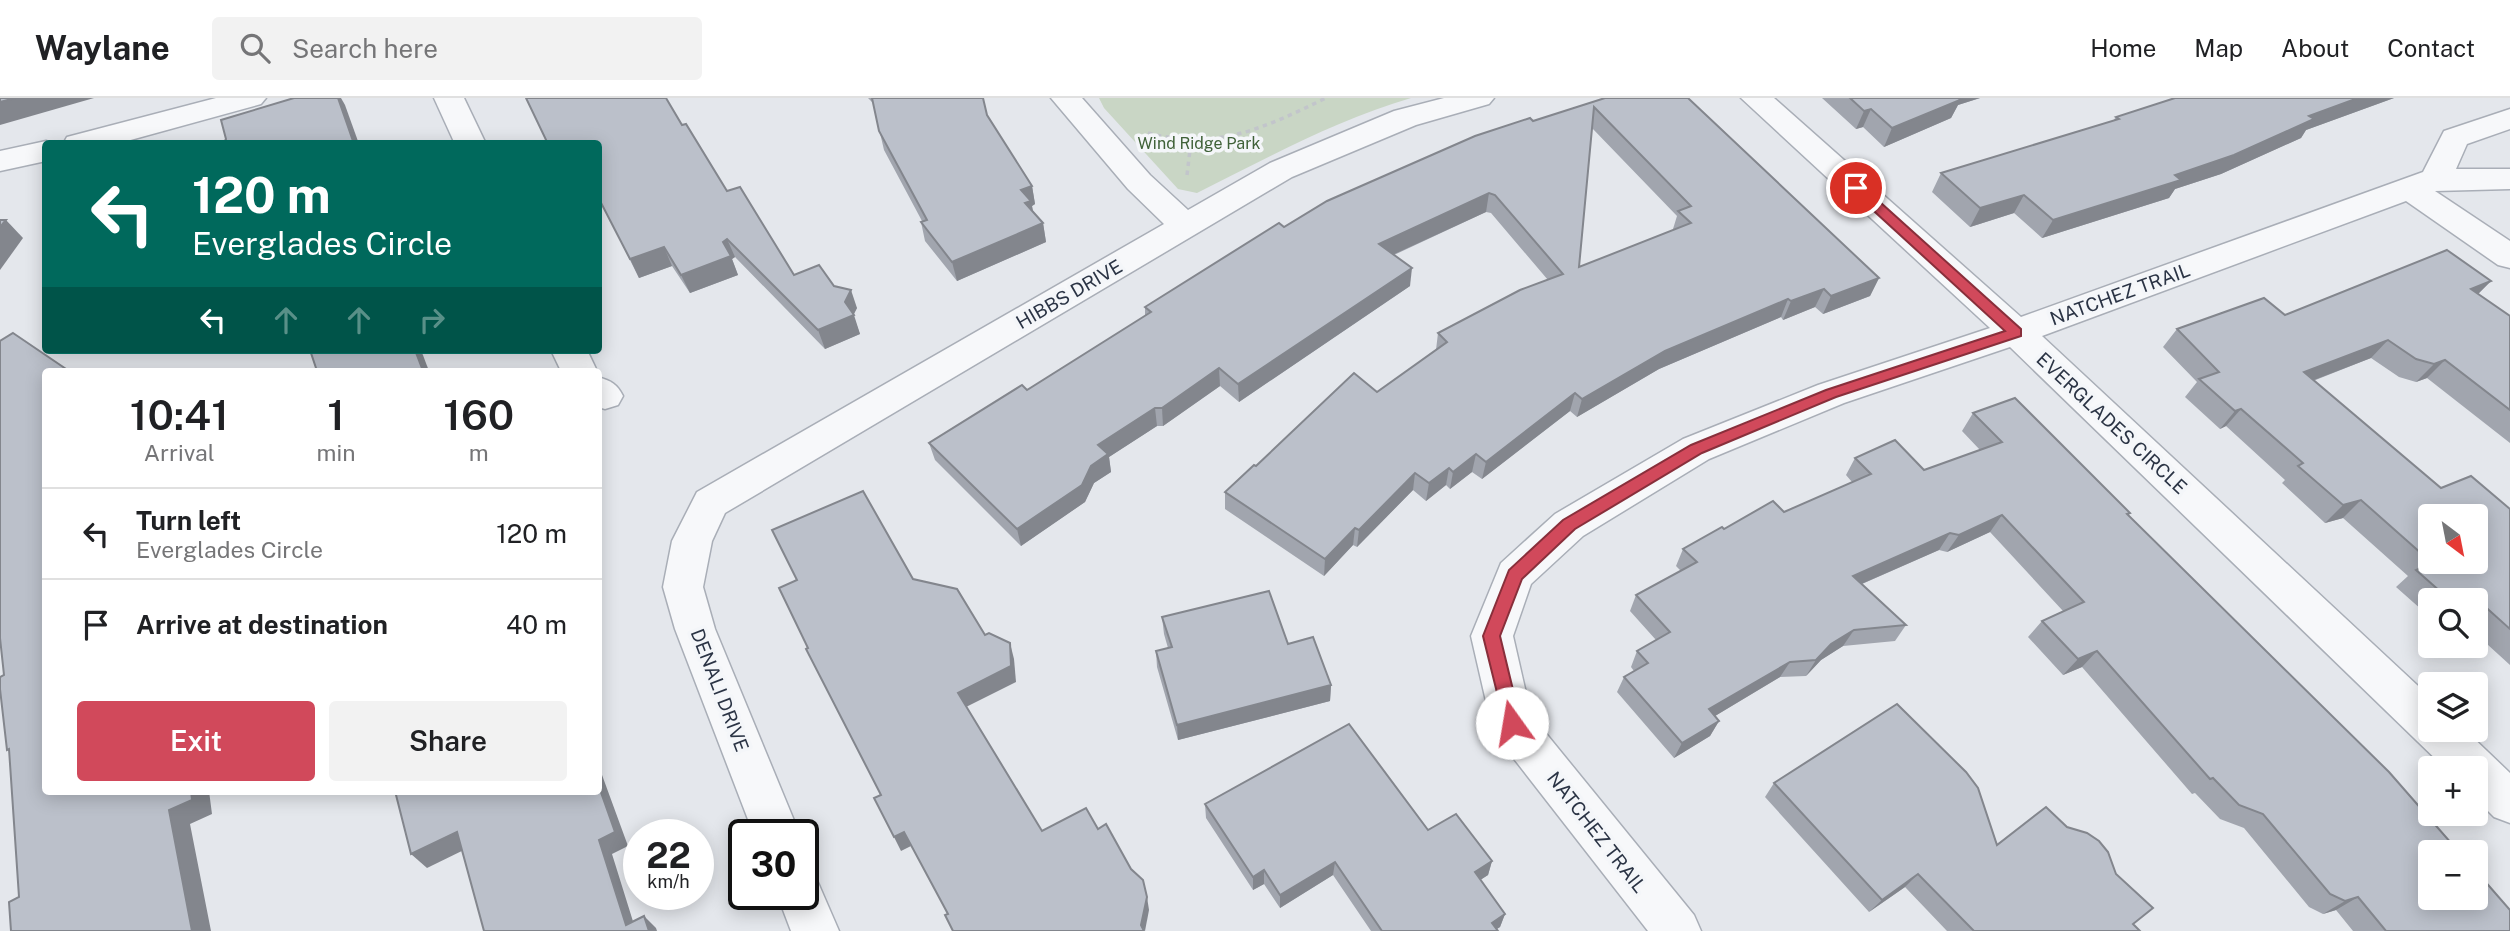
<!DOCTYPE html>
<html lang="en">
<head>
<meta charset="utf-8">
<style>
  body { margin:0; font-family:"Public Sans",sans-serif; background:#f2f2f2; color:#202124; height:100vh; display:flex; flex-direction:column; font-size:26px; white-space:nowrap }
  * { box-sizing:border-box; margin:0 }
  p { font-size:23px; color:#757577 }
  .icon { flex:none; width:38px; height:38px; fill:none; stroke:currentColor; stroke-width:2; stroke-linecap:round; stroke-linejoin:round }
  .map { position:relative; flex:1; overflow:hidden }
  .details { position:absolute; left:42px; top:270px; width:560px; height:427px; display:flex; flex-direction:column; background:#fff; border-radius:7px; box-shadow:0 4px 18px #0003 }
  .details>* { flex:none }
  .hud { position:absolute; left:42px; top:42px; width:560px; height:214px; border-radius:7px; box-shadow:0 4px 18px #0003; background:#00695c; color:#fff; overflow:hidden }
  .needle { width:46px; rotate:148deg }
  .tools { position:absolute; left:2418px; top:406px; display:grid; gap:14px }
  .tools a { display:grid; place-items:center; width:70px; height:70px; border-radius:7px; background:#fff; box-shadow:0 4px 18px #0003; font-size:35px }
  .speed { position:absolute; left:623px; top:721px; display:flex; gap:14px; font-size:35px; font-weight:700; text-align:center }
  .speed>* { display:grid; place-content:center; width:91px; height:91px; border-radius:50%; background:#fff; box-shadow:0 4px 18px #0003; line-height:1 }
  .speed small { font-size:18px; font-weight:400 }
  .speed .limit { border:4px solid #111; border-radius:10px; background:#fff; color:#111 }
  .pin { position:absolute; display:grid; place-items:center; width:60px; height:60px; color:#fff; margin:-30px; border:4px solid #fff; border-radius:50%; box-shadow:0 2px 7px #0007 }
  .me { position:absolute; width:77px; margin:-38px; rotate:347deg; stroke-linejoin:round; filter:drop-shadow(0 0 5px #0008) }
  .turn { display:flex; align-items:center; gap:24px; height:147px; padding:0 35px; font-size:32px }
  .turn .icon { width:91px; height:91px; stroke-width:2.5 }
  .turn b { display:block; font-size:49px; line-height:60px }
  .lanes { display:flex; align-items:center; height:66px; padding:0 35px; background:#0003; justify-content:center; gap:35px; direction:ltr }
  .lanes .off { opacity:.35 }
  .eta { display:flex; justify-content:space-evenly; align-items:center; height:119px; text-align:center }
  .eta b { font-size:42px; font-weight:600; line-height:49px }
  .cta { display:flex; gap:14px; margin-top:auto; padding:14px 35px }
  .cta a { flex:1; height:80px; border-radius:7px; background:#d1495b; color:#fff; font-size:28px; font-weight:600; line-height:80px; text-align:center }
  .cta a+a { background:#f2f2f2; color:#202124 }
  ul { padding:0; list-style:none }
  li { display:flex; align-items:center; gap:21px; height:91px; padding:0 35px; border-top:2px solid #e0e0e0 }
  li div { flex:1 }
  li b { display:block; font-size:26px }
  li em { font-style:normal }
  header { display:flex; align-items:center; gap:42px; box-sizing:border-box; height:98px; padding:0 35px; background:#fff; border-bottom:2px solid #e0e0e0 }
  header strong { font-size:33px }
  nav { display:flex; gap:38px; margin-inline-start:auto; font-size:24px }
  .search { width:490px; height:63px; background:#f2f2f2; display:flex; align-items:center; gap:18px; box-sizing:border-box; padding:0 24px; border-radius:7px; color:#757577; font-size:26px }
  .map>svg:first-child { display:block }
  .green { fill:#c9d6c5 }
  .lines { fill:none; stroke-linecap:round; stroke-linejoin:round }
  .minor-casing { stroke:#a9aeb7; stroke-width:3 }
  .path { stroke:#c2c5cb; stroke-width:3.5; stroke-dasharray:4.5 4.5; stroke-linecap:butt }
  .minor { fill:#f7f8fa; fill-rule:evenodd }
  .wall { fill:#a1a5ae; fill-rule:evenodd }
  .shaded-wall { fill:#83868d }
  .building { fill:#bbc0ca; stroke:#83868d; stroke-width:2; fill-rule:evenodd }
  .route { fill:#d1495b; stroke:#882f3b; stroke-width:2 }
  .labels { text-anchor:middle; stroke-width:7; stroke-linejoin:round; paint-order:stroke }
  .far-park-label { font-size:16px; fill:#3f6138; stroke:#f4f6f9 }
  .street-label { font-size:19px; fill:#2b3445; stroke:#f4f6f9 }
</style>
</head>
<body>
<header>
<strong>Waylane</strong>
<div class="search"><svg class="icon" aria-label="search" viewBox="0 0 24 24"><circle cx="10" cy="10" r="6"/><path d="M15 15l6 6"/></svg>Search here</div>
<nav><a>Home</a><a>Map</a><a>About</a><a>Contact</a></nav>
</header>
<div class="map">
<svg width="2510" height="833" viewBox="0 0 2510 833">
  <rect width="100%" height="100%" fill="#e4e7ec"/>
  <path class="green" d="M1099 0H1411C1336 22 1267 60 1197 95L1178 91 1104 10Z"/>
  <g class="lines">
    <defs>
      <g id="minor">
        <polygon points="216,0 266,0 261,6 116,46 63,46 67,39"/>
        <polygon points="434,0 464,0 486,46 455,46"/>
        <polygon points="1051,0 1082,0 1150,77 1188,112 1270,65 1394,13 1444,0 1494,0 1489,6 1416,27 1292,79 725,415 712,443 703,489 715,531 800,737 754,737 675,531 663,489 672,443 697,394 1164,126 1128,91"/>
        <polygon points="1741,0 1774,0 2021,219 2423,74 2444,33 2510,11 2510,31 2467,46 2456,71 2510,71 2510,91 2435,93 2510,143 2510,170 2498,167 2406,103 2042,238 2431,600 2431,632 2465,632 2510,675 2510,725 2494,719 2476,701 2476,670 2445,670 2010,249 1844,305 1709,361 1583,438 1531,486 1513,538 1531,617 1694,817 1701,833 1648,833 1497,639 1491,625 1471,538 1501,465 1555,416 1683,341 1818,287 1990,230"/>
        <polygon points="46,43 55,46 46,46 46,63 0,73 0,53"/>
        <polygon points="551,252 587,252 597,273 561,273"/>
        <path d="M598 279C611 283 617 286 623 298L618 307 605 311 598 309Z"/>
        <polygon points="803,775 816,780 839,833 791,833 777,796 803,796"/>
      </g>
    </defs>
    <use href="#minor" class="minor-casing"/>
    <g class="path">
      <path d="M1148 35C1217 53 1264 30 1326 0"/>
      <polyline points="1187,77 1190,52 1195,45"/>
    </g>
    <use href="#minor" class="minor"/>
  </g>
  <g class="wall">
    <polygon points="868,0 983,0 987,17 1032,88 1035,106 1032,108 1033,113 1043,125 1046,144 957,183 925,143 921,124 922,123 884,52 873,5"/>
    <path d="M1605 0 1879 180 1870 198 1823 216 1815 209 1783 222 1781 219 1659 271 1577 319 1570 313 1482 381 1472 374 1450 391 1446 387 1426 403 1413 392 1357 449 1353 447 1324 478 1225 411V394L1256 368 1377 294 1436 252 1438 235 1548 182 1491 115 1486 114 1394 157 1410 188 1239 304 1220 288 1163 328H1157L1109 359 1111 374 1094 385 1085 404 1021 448 935 362 929 345 1027 292 1145 218V209L1284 129 1533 23ZM1592 30 1677 118 1673 131 1674 132 1579 169Z"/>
    <polygon points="1822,0 1980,0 1958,7 1951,20 1884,49 1863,29 1856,31"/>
    <polygon points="2175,0 2394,0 2306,32 2301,40 2221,76 2175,91 2169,100 2042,140 2014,115 1970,129 1932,94 1941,75 2113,23 2116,19"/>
    <polygon points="682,27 727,93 794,177 834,188 857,210 853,217 860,236 825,251 735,159 732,161 738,177 690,195 672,168 639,180 602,106 598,107 598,46"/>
    <polygon points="2491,183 2478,196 2510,218 2510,345 2427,280 2416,284 2399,279 2371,260 2313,283 2441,390 2510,411 2510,567 2476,536 2476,502 2431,502 2431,520 2396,489 2408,478 2343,420 2325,425 2282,385 2285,382 2226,328 2220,331 2185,299 2197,284 2163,249 2177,231 2285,217"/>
    <polygon points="1973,315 2130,415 2128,417 2510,833 2353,833 2336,812 2323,816 2309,809 2244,730 2220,721 2195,695 2192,696 2082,569 2063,577 2028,539 2042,523 2063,513 1990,434 1947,454 1939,452 1862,486 1906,527 1895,543 1843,548 1821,562 1806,578 1780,579 1715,618 1719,623 1710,638 1674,660 1617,594 1624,579 1634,573 1631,569 1637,553 1656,542 1630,513 1636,497 1681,473 1676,468 1683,451 1724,431 1784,414 1852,384 1846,377 1855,360 1924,372 1980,352 1962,333"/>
    <polygon points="1162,519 1331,587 1330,603 1178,642 1157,569 1156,553 1168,550 1164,536"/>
    <polygon points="1774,685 1997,747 2133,826 2140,833 1947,833 1905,789 1869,814 1765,699"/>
    <polygon points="1205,706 1428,732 1492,763 1488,777 1480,782 1505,816 1500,829 1496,831 1498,833 1371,833 1333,777 1280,810 1264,786 1253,792 1206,720"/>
  </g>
  <g class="shaded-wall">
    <polygon points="15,0 94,0 0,27 0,4"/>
    <polygon points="338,0 341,0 345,7 359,46 354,46"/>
    <polygon points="1948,0 1980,0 1958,7 1951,20 1884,49 1892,30"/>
    <polygon points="2358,0 2394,0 2306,32 2301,40 2221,76 2175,91 2169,100 2042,140 2053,122 2175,77 2309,18"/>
    <polygon points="1871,11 1863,29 1856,31 1864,13"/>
    <polygon points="1032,88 1035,106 1032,108 1034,121 1026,110 1021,92"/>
    <polygon points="1489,95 1486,114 1377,164 1379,146"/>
    <polygon points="2024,97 2014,115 1970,129 1980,110"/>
    <polygon points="6,122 23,140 0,172 0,129"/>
    <polygon points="1043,125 1046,144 957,183 952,164"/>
    <polygon points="727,141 735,159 732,161 738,177 690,195 681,177"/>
    <polygon points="664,149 672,168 639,180 630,161"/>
    <polygon points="1412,170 1410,188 1239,304 1238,286"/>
    <polygon points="1879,180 1870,198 1823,216 1831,198"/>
    <polygon points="2491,183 2473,201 2471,191"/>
    <polygon points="1824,191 1815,209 1783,222 1791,203"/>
    <polygon points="851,192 857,210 853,218 854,217 860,236 825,251 818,232 845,204"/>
    <polygon points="1788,201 1781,219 1659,271 1577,319 1582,301 1665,253"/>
    <polygon points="2388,242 2371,260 2288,292 2304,274"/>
    <polygon points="415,252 421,252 429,273 423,273"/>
    <polygon points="2445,262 2427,280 2416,284 2434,266"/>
    <polygon points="1219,270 1220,288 1163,328 1162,310"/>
    <polygon points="1575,295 1570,313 1482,381 1486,364"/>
    <polygon points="1155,310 1157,328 1109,359 1111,374 1094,385 1085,404 1021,448 1017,431 1098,347"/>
    <polygon points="2241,311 2226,328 2220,331 2235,313"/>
    <polygon points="1476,356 1472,374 1450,391 1453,374"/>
    <polygon points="1449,370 1446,387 1426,403 1429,385"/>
    <polygon points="1415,375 1413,392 1357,449 1359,432"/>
    <polygon points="2361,402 2343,420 2325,425 2343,407"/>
    <polygon points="2002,417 1990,434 1947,454 1959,437"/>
    <polygon points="1355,430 1353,447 1324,478 1325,461"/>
    <polygon points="1950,435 1939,452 1843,494 1853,478"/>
    <polygon points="1854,532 1843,548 1821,562 1806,578 1816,562 1831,546"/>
    <polygon points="1010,545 1014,561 1016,584 964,610 958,595"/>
    <polygon points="2097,553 2082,569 2063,577 2078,561"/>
    <polygon points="1790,564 1780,579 1700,627 1709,611"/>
    <polygon points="1331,587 1330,603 1178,642 1177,627"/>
    <polygon points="1719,623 1710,638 1674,660 1682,645"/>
    <polygon points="598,666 628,748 612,756 636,833 626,827 599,742"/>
    <polygon points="191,693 209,693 212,716 190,726 211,833 192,833 169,712"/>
    <polygon points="457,734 472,748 427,770 411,756"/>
    <polygon points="904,734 911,748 901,753 894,739"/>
    <polygon points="1492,763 1488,777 1471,788 1475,774"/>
    <polygon points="1335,764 1333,777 1280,810 1280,797"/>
    <polygon points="1264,772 1264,786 1253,792 1253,779"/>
    <polygon points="1918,776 1905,789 1869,814 1882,802"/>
    <polygon points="1147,799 1149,812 1145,833 1141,827"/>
    <polygon points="2358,799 2336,812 2323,816 2345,803"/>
    <polygon points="1505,816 1500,829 1494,833 1492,825"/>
    <polygon points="644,818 656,830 657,833 649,833"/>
  </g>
  <g class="building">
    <polygon points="0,0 15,0 0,4"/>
    <polygon points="294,0 338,0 354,46 223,46 226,41 221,22"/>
    <polygon points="526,0 666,0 682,27 686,26 727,93 740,89 794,177 819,167 834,188 851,192 845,204 854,217 818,232 727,141 723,144 731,158 681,177 664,149 630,161 598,99 598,46 548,46"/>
    <polygon points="872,0 983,0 987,17 1032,88 1021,92 1031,103 1025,105 1043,125 952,164 921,124 927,122 879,33"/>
    <path d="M1605 0H1688L1879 180 1831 198 1824 191 1791 203 1788 201 1665 253 1582 301 1575 295 1486 364 1476 356 1453 374 1449 370 1429 385 1415 375 1359 432 1355 430 1325 461 1225 394 1254 367 1256 368 1354 275 1377 294 1447 244 1438 235 1520 192 1563 176 1495 97 1489 95 1379 146 1412 170 1238 286 1219 270 1162 310H1155L1098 347 1108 356 1091 368 1082 387 1017 431 929 345 1022 287 1027 292 1151 214 1145 209 1279 125 1284 129 1327 103 1475 38 1530 20 1533 23ZM1594 9 1691 108 1678 113 1691 125 1579 169Z"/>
    <polygon points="1850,0 1959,0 1960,2 1892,30 1871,11 1864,13"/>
    <polygon points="2175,0 2358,0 2309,18 2314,21 2234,57 2175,77 2181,82 2053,122 2024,97 1980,110 1941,75 2119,21 2116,19"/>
    <polygon points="0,122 6,122 0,129"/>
    <polygon points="2447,152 2491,183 2471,191 2510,218 2510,312 2445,262 2434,266 2416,261 2388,242 2304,274 2441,390 2471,378 2510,411 2510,531 2481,505 2476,507 2476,502 2450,502 2416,472 2432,465 2431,464 2476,464 2476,418 2431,418 2431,464 2361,402 2343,407 2298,368 2303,365 2241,311 2235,313 2199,281 2219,274 2177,231 2264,200 2285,217"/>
    <polygon points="13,235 69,273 46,273 46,693 191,693 192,702 169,712 192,833 11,833 9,804 19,799 9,651 7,652 0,591 0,579 4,577 0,540 0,243"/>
    <polygon points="310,252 415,252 423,273 317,273"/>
    <polygon points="2015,300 2130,415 2127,416 2389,674 2459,754 2431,754 2431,800 2476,800 2476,773 2510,812 2510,833 2386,833 2358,799 2345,803 2330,796 2263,716 2239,707 2213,680 2210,681 2097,553 2078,561 2042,523 2084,504 2002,417 1959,437 1950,435 1853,478 1906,527 1854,532 1831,546 1816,562 1790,564 1709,611 1719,623 1682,645 1624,579 1648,565 1637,553 1670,534 1636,497 1697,464 1683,451 1722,429 1724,431 1773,403 1784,414 1871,376 1855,360 1895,342 1924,372 2002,344 1973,315"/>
    <polygon points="863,393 913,481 957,491 985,537 989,535 1010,545 1011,568 958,595 1042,733 1086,710 1098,731 1106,726 1131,771 1143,782 1147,799 1141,827 1144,833 953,833 945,817 948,816 904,734 894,739 874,700 881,697 806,551 808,550 779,490 797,482 772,432"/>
    <polygon points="1269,493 1288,546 1313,539 1331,587 1177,627 1156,553 1172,549 1162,519"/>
    <polygon points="1897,606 1966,674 1978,690 1997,747 2046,709 2067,729 2087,735 2099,743 2108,754 2116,776 2153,810 2133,826 2140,833 1974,833 1918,776 1882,802 1774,685"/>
    <polygon points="1349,626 1428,732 1456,716 1492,763 1475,774 1505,816 1492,825 1498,833 1382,833 1335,764 1280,797 1264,772 1253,779 1205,706"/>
    <polygon points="598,686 615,734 599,742 626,827 644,818 649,833 484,833 457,734 411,756 395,693 598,693"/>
  </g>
  <polygon class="route" points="1856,86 1861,87 2021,231 2021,238 1836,299 1702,355 1575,431 1522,481 1500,538 1521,625 1518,631 1512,633 1506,631 1483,538 1509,472 1563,422 1691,347 1826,292 2005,233 1852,93 1850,90"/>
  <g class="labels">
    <g class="far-park-label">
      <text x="1199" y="51">Wind Ridge Park</text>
    </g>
    <g class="street-label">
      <text transform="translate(1069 196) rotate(-30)" y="7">HIBBS DRIVE</text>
      <text transform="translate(2120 196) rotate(-20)" y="7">NATCHEZ TRAIL</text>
      <text transform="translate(2112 325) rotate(43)" y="7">EVERGLADES CIRCLE</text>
      <text transform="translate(720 592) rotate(69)" y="7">DENALI DRIVE</text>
      <text transform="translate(1597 734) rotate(52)" y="7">NATCHEZ TRAIL</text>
    </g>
  </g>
</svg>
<div class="tools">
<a><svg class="needle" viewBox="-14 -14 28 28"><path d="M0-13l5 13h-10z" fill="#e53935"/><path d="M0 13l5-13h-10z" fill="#757577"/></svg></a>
<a><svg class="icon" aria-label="search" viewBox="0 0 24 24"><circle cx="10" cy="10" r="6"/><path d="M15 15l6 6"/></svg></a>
<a><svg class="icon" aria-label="layers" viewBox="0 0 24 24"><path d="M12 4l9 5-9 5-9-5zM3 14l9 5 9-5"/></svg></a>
<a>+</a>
<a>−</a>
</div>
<div class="speed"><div>22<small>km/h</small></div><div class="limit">30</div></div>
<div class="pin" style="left:1856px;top:90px;background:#d93025"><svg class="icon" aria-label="arrive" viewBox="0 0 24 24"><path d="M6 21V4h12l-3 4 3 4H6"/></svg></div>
<svg class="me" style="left:1512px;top:625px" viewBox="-20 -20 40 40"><circle r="19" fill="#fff"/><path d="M0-13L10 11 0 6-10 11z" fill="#d1495b"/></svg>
<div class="hud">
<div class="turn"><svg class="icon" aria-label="left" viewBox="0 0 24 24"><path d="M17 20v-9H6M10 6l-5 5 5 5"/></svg><div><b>120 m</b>Everglades Circle</div></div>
<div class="lanes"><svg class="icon" aria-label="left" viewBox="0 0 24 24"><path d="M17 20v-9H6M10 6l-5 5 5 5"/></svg><svg class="icon off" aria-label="ahead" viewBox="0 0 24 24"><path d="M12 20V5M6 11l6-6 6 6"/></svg><svg class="icon off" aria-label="ahead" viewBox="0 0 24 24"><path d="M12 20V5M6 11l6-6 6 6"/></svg><svg class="icon off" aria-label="right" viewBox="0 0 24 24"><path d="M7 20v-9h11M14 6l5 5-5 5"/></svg></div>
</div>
<section class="details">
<div class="eta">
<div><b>10:41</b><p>Arrival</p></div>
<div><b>1</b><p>min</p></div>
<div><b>160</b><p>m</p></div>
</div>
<ul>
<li><svg class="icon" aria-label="left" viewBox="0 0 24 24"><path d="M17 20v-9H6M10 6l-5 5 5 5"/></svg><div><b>Turn left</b><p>Everglades Circle</p></div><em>120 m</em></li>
<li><svg class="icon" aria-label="arrive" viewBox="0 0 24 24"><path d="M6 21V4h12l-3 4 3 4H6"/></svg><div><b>Arrive at destination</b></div><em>40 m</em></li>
</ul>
<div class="cta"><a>Exit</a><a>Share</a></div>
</section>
</div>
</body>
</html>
